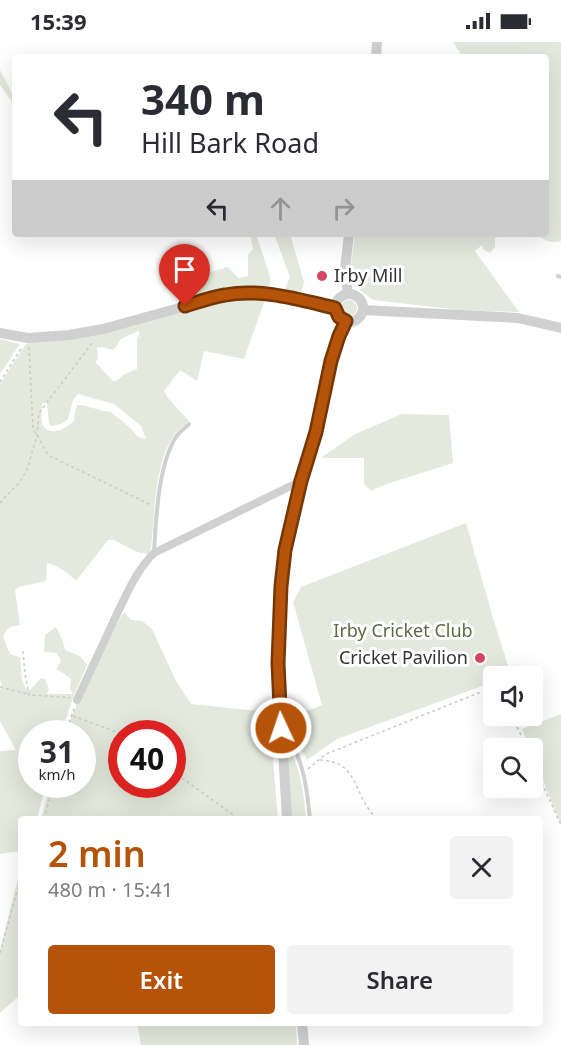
<!DOCTYPE html>
<html lang="en">
<head>
<meta charset="utf-8">
<style>
  body { margin:0; font-family:"Noto Sans",sans-serif; background:#f2f2f3; color:#2b2b33; height:100vh; display:flex; flex-direction:column; font-size:22px; white-space:nowrap }
  * { box-sizing:border-box; margin:0 }
  p { font-size:20px; color:#7c7c81 }
  .icon { flex:none; width:33px; height:33px; fill:none; stroke:currentColor; stroke-width:2; stroke-linecap:round; stroke-linejoin:round }
  .map { position:relative; flex:1; overflow:hidden }
  .details { position:absolute; left:18px; top:774px; width:525px; height:210px; display:flex; flex-direction:column; background:#fff; border-radius:6px; box-shadow:0 6px 24px #0002 }
  .details>* { flex:none }
  .guide { position:absolute; left:12px; top:12px; width:537px; height:183px; border-radius:6px; box-shadow:0 6px 24px #0002; background:#fff; color:#2b2b33; overflow:hidden }
  .fabs { position:absolute; left:483px; top:624px; display:grid; gap:12px }
  .fabs a { display:grid; place-items:center; width:60px; height:60px; border-radius:6px; background:#fff; box-shadow:0 6px 24px #0002; font-size:30px }
  .speed { position:absolute; left:18px; top:678px; display:flex; gap:12px; font-size:30px; font-weight:700; text-align:center }
  .speed>* { display:grid; place-content:center; width:78px; height:78px; border-radius:50%; background:#fff; box-shadow:0 6px 24px #0002; line-height:1 }
  .speed small { font-size:15px; font-weight:400 }
  .speed .limit { border:9px solid #d22; background:#fff; color:#111 }
  .pin { position:absolute; display:grid; place-items:center; width:51px; height:51px; color:#fff; margin:-62px -26px; border-radius:50% 50% 50% 0; rotate:-45deg; box-shadow:0 0 6px #0007 }
  .pin .icon { rotate:45deg }
  .me { position:absolute; width:66px; margin:-33px; rotate:357deg; stroke-linejoin:round; filter:drop-shadow(0 0 4px #0008) }
  .turn { display:flex; align-items:center; gap:21px; height:126px; padding:0 30px; font-size:27px }
  .turn .icon { width:78px; height:78px; stroke-width:2.5 }
  .turn b { display:block; font-size:42px; line-height:51px }
  .lanes { display:flex; align-items:center; height:57px; padding:0 30px; background:#0003; justify-content:center; gap:30px; direction:ltr }
  .lanes .off { opacity:.35 }
  .round { display:grid; place-items:center; flex:none; width:63px; height:63px; border-radius:6px; background:#f2f2f3 }
  .overview { display:flex; align-items:center; justify-content:space-between; height:102px; padding:0 30px }
  h1 { font-size:36px; font-weight:600; line-height:45px; color:#b45309 }
  .primary-button { display:flex; gap:12px; margin-top:auto; padding:12px 30px }
  .primary-button a { flex:1; height:69px; border-radius:6px; background:#b45309; color:#fff; font-size:24px; font-weight:600; line-height:69px; text-align:center }
  .primary-button a+a { background:#f2f2f3; color:#2b2b33 }
  .status { display:flex; justify-content:space-between; align-items:center; height:42px; padding:0 30px; background:#fff; direction:ltr }
  .status svg { height:16px; fill:currentColor }
  .map>svg:first-child { display:block }
  .green { fill:#e4e9dd; fill-rule:evenodd }
  .lines { fill:none; stroke-linecap:round; stroke-linejoin:round }
  .path { stroke:#cacaca; stroke-width:1.5; stroke-dasharray:3 3; stroke-linecap:butt }
  .service { stroke:#d0d0d0; stroke-width:4 }
  .minor { stroke:#d0d0d0; stroke-width:8 }
  .tertiary { stroke:#d0d0d0; stroke-width:10 }
  .route-casing { stroke:#753606; stroke-width:15 }
  .route { stroke:#b45309; stroke-width:10 }
  .poi-dot { fill:#d74765; stroke:#fff; stroke-width:2 }
  .labels { text-anchor:middle; stroke-width:6; stroke-linejoin:round; paint-order:stroke }
  .poi-label { font-size:18px; fill:#333; stroke:#fff; text-anchor:start }
  .park-label { font-size:18px; fill:#5b6b43; stroke:#fff }
</style>
</head>
<body>
<div class="status"><b>15:39</b><svg viewBox="0 0 49 12"><path d="M0 12V9h3v3zM5 12V6h3v6zM10 12V3h3v9zM15 12V0h3v12zM26 1h20v11H26zM47 4h2v5h-2z"/></svg></div>
<div class="map">
<svg width="561" height="1003" viewBox="0 0 561 1003">
  <rect width="100%" height="100%" fill="#fff"/>
  <g class="green">
    <path d="M453 0H561V199C551 201 545 200 537 192H546V15H463Z"/>
    <polygon points="0,28 15,57 15,64 0,43"/>
    <polygon points="250,192 256,192 270,234 270,244 231,245 187,254 183,240 190,236 228,225 238,236 248,234 248,213 253,207"/>
    <polygon points="274,192 290,192 304,240 301,252 285,247 290,235"/>
    <polygon points="355,192 505,192 495,196 495,205 490,211 484,208 482,203 475,209 519,270 460,268 373,258 353,243 351,223"/>
    <path d="M219 257 265 258 244 317 204 309 197 339 180 328 164 349 168 356 189 379C184 383 179 387 175 392 154 420 155 472 151 506L149 512 137 510 114 498H108L76 539C67 530 59 524 47 521L46 539 19 545 15 548 20 583C11 584 7 585 3 595L10 612 20 615 22 637 25 646 30 648 41 636 45 637 49 647 47 652H73L70 647 71 637 63 631 56 627 61 619 57 611 44 610 45 593 56 585 63 599 65 608 80 614 87 623 74 653 61 691 32 692V742L46 743 37 777H21L20 809 0 812V709L16 708 0 679V649L2 642 0 639V342L25 303 30 300ZM138 289 140 291 137 297V327L123 333 118 338 113 339 95 320 98 317 97 306 103 305 112 308 116 305 121 297ZM78 352 114 362 141 384 146 397 138 395C131 385 120 378 111 370 98 369 90 363 77 363L75 370 74 379C68 385 52 395 44 385 40 380 42 367 42 361H47L49 382 51 384 61 382 68 377 73 358Z"/>
    <circle cx="349" cy="266" r="8"/>
    <polygon points="0,297 20,302 0,332"/>
    <polygon points="402,372 449,373 453,421 387,442 371,449 364,442 364,416 321,416 355,392"/>
    <polygon points="466,481 493,576 511,633 494,634 493,640 337,697 307,718 287,677 322,663 293,560 301,545"/>
    <path d="M124 570 131 578 142 579 152 587 176 639 191 662 269 670 278 777H41L50 743 82 742V692L66 691C79 652 101 604 124 570ZM122 692H172V742H122Z"/>
    <polygon points="561,672 561,783 533,714 532,706 530,706 522,687"/>
    <path d="M288 702C300 726 304 751 306 777H291Z"/>
    <polygon points="21,824 21,952 0,971 0,908"/>
    <polygon points="137,981 296,981 297,1003 141,1003"/>
  </g>
  <g class="lines">
    <g class="path">
      <polyline points="29,305 33,387 37,393 48,413 151,463"/>
      <polyline points="0,340 22,305"/>
      <polyline points="0,461 5,455 19,441 27,428 37,393 39,371 93,300"/>
      <polyline points="23,609 25,632 29,653 64,655 70,656"/>
      <polyline points="0,645 28,652"/>
      <polyline points="73,674 122,692"/>
      <polyline points="512,674 527,706"/>
      <polyline points="65,692 74,667"/>
      <path d="M320 718C354 719 353 743 368 766 370 770 374 774 378 777"/>
      <polyline points="532,719 561,783"/>
      <polyline points="308,727 326,712 481,650 494,651"/>
      <polyline points="172,729 239,777"/>
      <polyline points="44,777 49,759 51,742"/>
      <polyline points="0,911 21,835"/>
    </g>
    <g class="service">
      <polyline points="558,234 561,235"/>
      <path d="M154 510C156 478 158 423 176 395 179 390 185 386 189 382"/>
      <path d="M285 692C304 717 307 747 310 777"/>
    </g>
    <path class="minor" d="M77 658C89 631 102 605 114 578 126 554 135 530 154 511L301 439"/>
    <g class="tertiary">
      <polyline points="376,15 377,0"/>
      <polyline points="348,252 345,227 349,192"/>
      <circle cx="349" cy="266" r="14"/>
      <polyline points="363,268 518,276 561,286"/>
      <polyline points="0,291 28,296 69,293 103,287 226,253 257,251 285,255 335,265"/>
      <polyline points="287,777 278,621 281,544 285,508 301,439 316,390 331,319 339,294 346,279"/>
      <polyline points="302,981 304,1003"/>
    </g>
  </g>
  <g class="lines">
    <defs>
      <path id="route" d="M185 264C198 260 212 255 225 253 261 246 300 258 335 266L339 275 346 279 339 294 331 319 316 390 301 439 285 508 281 544 278 621 281 686"/>
    </defs>
    <use href="#route" class="route-casing"/>
    <use href="#route" class="route"/>
  </g>
  <g class="poi-dot">
    <circle cx="322" cy="234" r="6"/>
    <circle cx="480" cy="616" r="6"/>
  </g>
  <g class="labels">
    <g class="poi-label">
      <text x="334" y="240">Irby Mill</text>
      <text x="468" y="622" text-anchor="end">Cricket Pavilion</text>
    </g>
    <g class="park-label">
      <text x="403" y="595">Irby Cricket Club</text>
    </g>
  </g>
</svg>
<div class="fabs">
<a><svg class="icon" aria-label="sound" viewBox="0 0 24 24"><path d="M4 9h4l5-4v14l-5-4H4zM17 9q2 3 0 6"/></svg></a>
<a><svg class="icon" aria-label="search" viewBox="0 0 24 24"><circle cx="10" cy="10" r="6"/><path d="M15 15l6 6"/></svg></a>
</div>
<div class="speed"><div>31<small>km/h</small></div><div class="limit">40</div></div>
<div class="pin" style="left:185px;top:264px;background:#d93025"><svg class="icon" aria-label="arrive" viewBox="0 0 24 24"><path d="M6 21V4h12l-3 4 3 4H6"/></svg></div>
<svg class="me" style="left:281px;top:686px" viewBox="-20 -20 40 40"><circle r="17" fill="#b45309" stroke="#fff" stroke-width="3"/><path d="M0-11L8 9 0 5-8 9z" fill="#fff"/></svg>
<div class="guide">
<div class="turn"><svg class="icon" aria-label="left" viewBox="0 0 24 24"><path d="M17 20v-9H6M10 6l-5 5 5 5"/></svg><div><b>340 m</b>Hill Bark Road</div></div>
<div class="lanes"><svg class="icon" aria-label="left" viewBox="0 0 24 24"><path d="M17 20v-9H6M10 6l-5 5 5 5"/></svg><svg class="icon off" aria-label="ahead" viewBox="0 0 24 24"><path d="M12 20V5M6 11l6-6 6 6"/></svg><svg class="icon off" aria-label="right" viewBox="0 0 24 24"><path d="M7 20v-9h11M14 6l5 5-5 5"/></svg></div>
</div>
<section class="details">
<div class="overview"><div><h1>2 min</h1><p>480 m · 15:41</p></div><a class="round"><svg class="icon" aria-label="close" viewBox="0 0 24 24"><path d="M6 6l12 12M18 6L6 18"/></svg></a></div>
<div class="primary-button"><a>Exit</a><a>Share</a></div>
</section>
</div>
</body>
</html>
